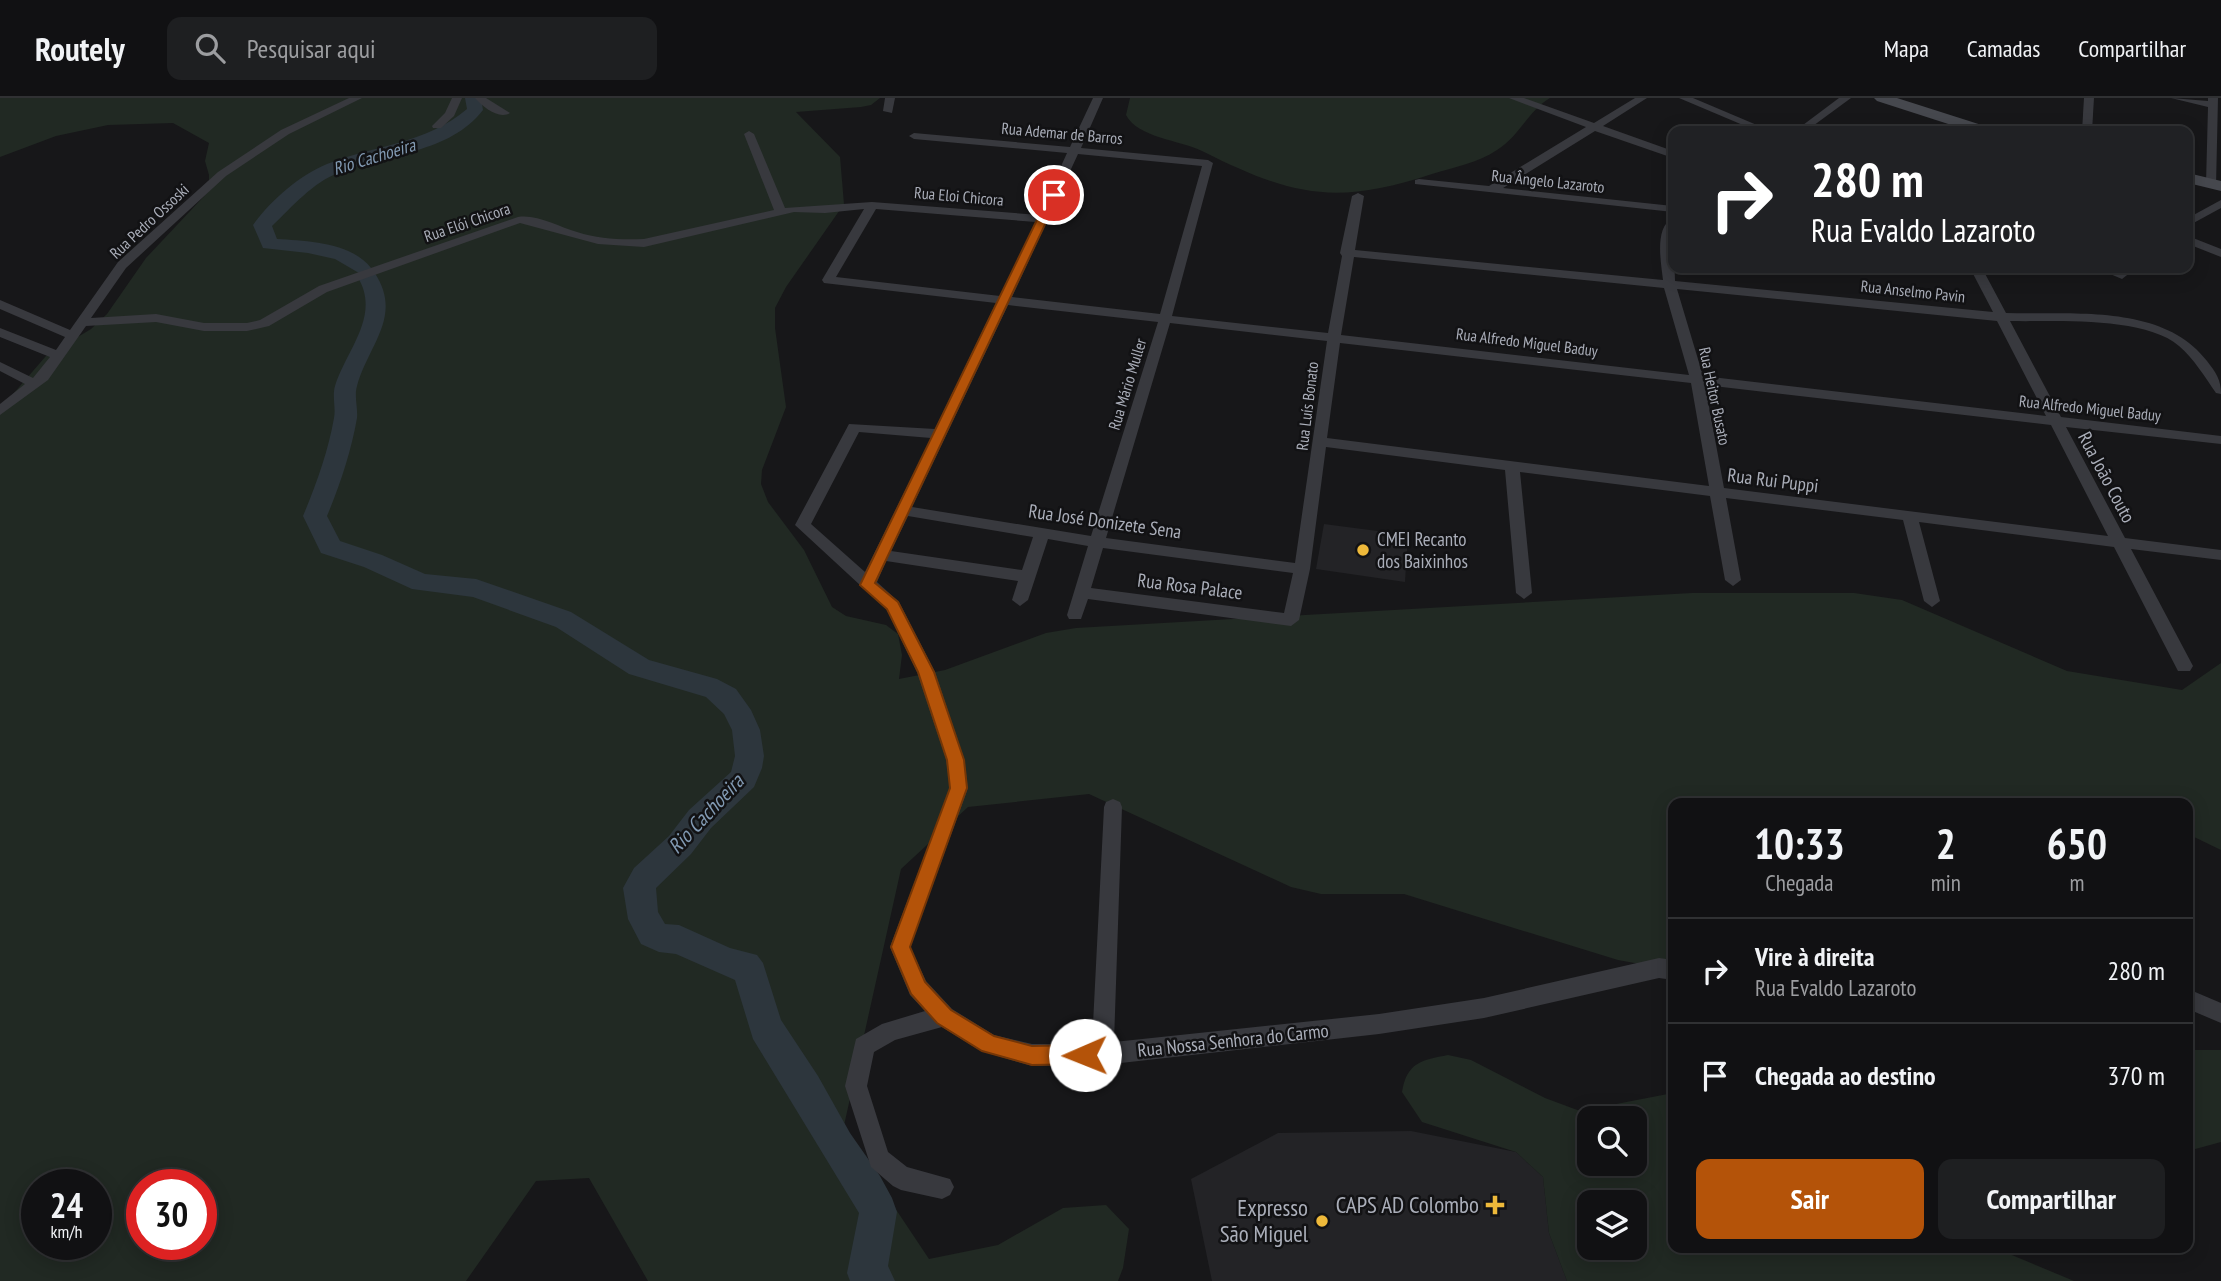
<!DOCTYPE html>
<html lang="pt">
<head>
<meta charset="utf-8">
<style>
  body { margin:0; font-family:"PT Sans Narrow",sans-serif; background:#1e1f21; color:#f1f3f6; height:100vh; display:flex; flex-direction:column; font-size:26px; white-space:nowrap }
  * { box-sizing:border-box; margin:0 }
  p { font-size:23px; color:#9c9da0 }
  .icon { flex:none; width:38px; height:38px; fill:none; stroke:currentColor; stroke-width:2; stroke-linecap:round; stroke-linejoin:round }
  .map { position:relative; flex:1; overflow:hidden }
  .sheet { position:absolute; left:1668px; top:700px; width:525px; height:455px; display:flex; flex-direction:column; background:#111113; border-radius:14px; box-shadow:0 4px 18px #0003,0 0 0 2px #303133 }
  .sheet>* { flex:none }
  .guide { position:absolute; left:1668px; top:28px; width:525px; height:147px; border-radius:14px; box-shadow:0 4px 18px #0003,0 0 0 2px #303133; background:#202124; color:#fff; overflow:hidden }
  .fabs { position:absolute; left:1577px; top:1008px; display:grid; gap:14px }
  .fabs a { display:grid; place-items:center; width:70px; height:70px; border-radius:14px; background:#111113; box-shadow:0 4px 18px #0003,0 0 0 2px #303133; font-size:35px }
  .speed { position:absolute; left:21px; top:1071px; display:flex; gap:14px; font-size:35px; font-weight:700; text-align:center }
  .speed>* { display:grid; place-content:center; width:91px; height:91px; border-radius:50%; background:#111113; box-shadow:0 4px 18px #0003,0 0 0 2px #303133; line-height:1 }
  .speed small { font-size:18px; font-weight:400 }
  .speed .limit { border:10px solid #d22; background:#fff; color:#111 }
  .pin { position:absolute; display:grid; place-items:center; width:60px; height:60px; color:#fff; margin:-30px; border:4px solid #fff; border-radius:50%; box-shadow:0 2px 7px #0007 }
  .me { position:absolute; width:77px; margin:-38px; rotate:269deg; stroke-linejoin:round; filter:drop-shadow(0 0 5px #0008) }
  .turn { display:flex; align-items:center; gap:24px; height:147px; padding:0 28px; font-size:32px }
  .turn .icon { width:91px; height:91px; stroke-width:2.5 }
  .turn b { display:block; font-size:49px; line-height:60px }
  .eta { display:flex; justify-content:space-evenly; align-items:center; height:119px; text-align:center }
  .eta b { font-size:42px; font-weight:800; line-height:49px }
  .primary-button { display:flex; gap:14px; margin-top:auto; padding:14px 28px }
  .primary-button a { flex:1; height:80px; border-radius:14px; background:#b45309; color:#fff; font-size:28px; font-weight:800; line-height:80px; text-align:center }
  .primary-button a+a { background:#1e1f21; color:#f1f3f6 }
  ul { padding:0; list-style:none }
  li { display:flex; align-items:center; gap:21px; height:105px; padding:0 28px; border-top:2px solid #303133 }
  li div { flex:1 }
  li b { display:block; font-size:26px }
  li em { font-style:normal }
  header { display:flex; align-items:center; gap:42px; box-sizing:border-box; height:98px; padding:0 35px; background:#111113; border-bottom:2px solid #303133 }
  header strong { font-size:33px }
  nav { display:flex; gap:38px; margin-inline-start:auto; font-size:24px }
  .search { width:490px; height:63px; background:#1e1f21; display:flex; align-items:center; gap:18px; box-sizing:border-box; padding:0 24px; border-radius:14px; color:#9c9da0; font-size:26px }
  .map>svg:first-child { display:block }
  .built { fill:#232326 }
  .green { fill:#212923; fill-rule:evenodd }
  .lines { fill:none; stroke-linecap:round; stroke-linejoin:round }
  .river { fill:#2d363d; fill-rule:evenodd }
  .street { fill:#38393e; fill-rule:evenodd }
  .secondary { fill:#46484e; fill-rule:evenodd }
  .route { fill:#b45309; stroke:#753606; stroke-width:2 }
  .poi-dot { fill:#eeb93a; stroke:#121214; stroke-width:2.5 }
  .labels { text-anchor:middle; stroke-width:5; stroke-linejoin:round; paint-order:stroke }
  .far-street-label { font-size:16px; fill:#aaaeb9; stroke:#121214 }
  .far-water-label { font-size:18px; font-style:italic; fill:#829ab3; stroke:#121214 }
  .street-label { font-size:19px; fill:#aaaeb9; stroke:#121214 }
  .poi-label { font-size:19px; fill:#aaaeb9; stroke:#121214; text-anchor:start }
  .water-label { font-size:21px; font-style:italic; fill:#829ab3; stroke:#121214 }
  .near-poi-label { font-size:23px; fill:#aaaeb9; stroke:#121214; text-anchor:end }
</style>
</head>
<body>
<header>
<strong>Routely</strong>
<div class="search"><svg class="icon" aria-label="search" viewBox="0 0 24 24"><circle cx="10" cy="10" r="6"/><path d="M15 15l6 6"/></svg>Pesquisar aqui</div>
<nav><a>Mapa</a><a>Camadas</a><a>Compartilhar</a></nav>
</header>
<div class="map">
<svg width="2221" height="1183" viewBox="0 0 2221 1183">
  <rect width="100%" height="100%" fill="#171719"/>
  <g class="built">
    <polygon points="1324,426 1408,437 1405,484 1316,471"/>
    <polygon points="1411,1033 1516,1054 1543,1079 1549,1135 1567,1183 1212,1183 1191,1081 1278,1035"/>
  </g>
  <g class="green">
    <path d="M0 0H880L871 7 861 9 796 14 840 59 844 106 786 189 775 210V230L786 309 762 372 761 386 768 404 804 452 832 509 846 518 886 527 898 536 902 557 899 581 945 572 1046 535 1076 530 1692 495H1854L1902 502 2067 573 2182 592 2221 565V752L2188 736V705H2121L2106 699V705H1673V872L1618 862 1404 796H1321L1291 789 1089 696 968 709 901 771 843 1032 929 1161 998 1147 1063 1110 1106 1107 1129 1131 1123 1170 1118 1183H648L589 1080 536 1083 466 1183H0V311L46 258 91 231 107 216 146 160 209 93V77L205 63 209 45 173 25 108 27 56 38 0 59ZM37 1087H96V1146H37ZM142 1087H201V1146H142Z"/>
    <path d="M1130 0H1550C1528 13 1519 39 1497 52 1478 65 1454 69 1432 76 1335 108 1292 98 1202 53 1180 42 1138 40 1126 17Z"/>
    <polygon points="2188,952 2221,952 2221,1044 2188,1053"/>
    <path d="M1448 957 1471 962 1545 1000 1580 1013 1673 995V1150H1995L2074 1183H1567L1549 1135 1543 1079 1516 1054 1422 1024 1402 994C1407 964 1422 962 1448 957ZM1589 1020H1634V1066H1589ZM1589 1104H1634V1150H1589Z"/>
  </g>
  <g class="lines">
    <path class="river" d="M465 0H481L483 12C449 56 387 55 340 74 312 85 293 108 272 128L277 141C307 143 351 144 371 170L369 173 374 174C404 218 368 247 357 288 354 298 358 310 357 320 351 354 340 387 327 418L340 443 382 457 425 476 476 481 571 514 649 562 717 581 736 591 751 612 760 632 764 658 762 670 754 689 711 730 691 756 656 790 658 814 665 826 679 827 730 850 757 857 763 865 781 922 818 978 850 1035 880 1078 892 1100 897 1114 888 1168 895 1183H850L847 1175 859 1115 753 941 735 882 676 856 659 854 641 846 628 821 623 790 634 770 669 738 689 712 731 674 735 658 732 632 724 616 706 599 629 576 556 529 473 499 412 491 364 469 321 455 303 418C316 387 328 354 334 320 336 310 332 298 335 288 346 252 382 217 357 178L359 175 335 161 308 155 263 150 253 127C270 103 300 77 327 66 376 47 425 46 467 11Z"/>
    <g class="street">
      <path d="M349 0H362L289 36 226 78 126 170 91 220 156 216 204 225H247L260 222 319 188 518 119C537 116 559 129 577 134 599 141 621 142 644 141L774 112 744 36 749 33 754 36 785 110 872 104 1039 117 1067 55 914 41 909 38 914 35 1070 49 1093 0H1103L1081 50 1208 62 1213 65 1172 218 1328 235 1342 158 1340 155 1352 98 1358 95 1364 98 1355 152 1663 182C1661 164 1654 129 1673 120L1675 183 1993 214 1970 170H1982L2006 215C2071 217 2163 205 2207 263 2216 275 2221 281 2221 296L2216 295C2205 279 2194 261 2179 248 2144 218 2055 224 2010 223L2061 319 2221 338V346L2066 329 2125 440 2221 452V462L2131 451 2193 568 2190 573H2178L2114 449 1919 424 1940 503 1932 509 1924 503 1903 422 1726 400 1741 482 1733 488 1725 482 1710 398 1520 374 1532 495 1524 501 1516 495 1505 372 1326 349 1310 471 1299 522 1291 528 1088 501 1081 521H1069L1067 517 1088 448 1048 441 1028 502 1020 508 1012 502 1018 483 886 463 877 484 899 504 935 574 964 661 968 690 910 849 926 883 952 911 994 937 1032 946H1092L1104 709 1106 704 1113 701 1120 704 1122 709 1114 944 1379 916 1484 900 1659 860 1673 862V882L1659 880 1484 920 1379 936 1103 967 1032 968 981 953 942 929 895 942 874 954 867 988 888 1054 907 1069 950 1081 954 1089 950 1097 942 1101 901 1092 893 1088 871 1069 845 988 856 941 882 926 925 913 910 897 890 849 950 690 946 661 917 574 887 512 795 427 849 326 935 331 996 205 824 185 822 182 864 111 825 115 794 114 644 149 598 146 520 125 327 194 269 228 247 233H204L156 224 86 228 48 282 0 317V306L25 286 0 273V264L33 280 50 259 0 239V230L56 252 65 239 0 211V202L70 232 118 164 218 74 281 32ZM1078 56 1202 68 1160 216 1012 199ZM876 111 1036 124 1000 198 836 179ZM1354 159 1664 190 1689 277 1341 237ZM1677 191 1997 223 2046 318 1703 278ZM1008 207 1158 224 1091 438 912 409ZM1170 225 1327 243 1295 465 1106 440ZM1340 245 1691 285 1709 388 1327 340ZM1705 287 2051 327 2108 438 1724 390ZM859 334 931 340 865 474 811 426ZM908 418 1033 439 1022 472 891 453ZM1103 450 1293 475 1284 515 1091 490Z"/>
      <polygon points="452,0 462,0 454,18 441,30 433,30 432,28 445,15"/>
      <path d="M475 0H486L510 15C499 22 483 9 475 0Z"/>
      <polygon points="885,0 895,0 892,15 883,13"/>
      <polygon points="1509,0 1524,0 1594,25 1635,0 1647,0 1603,28 1673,53 1673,60 1595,33 1503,90 1673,108 1673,114 1415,86 1415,82 1419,81 1489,88 1586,29"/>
      <polygon points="1679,0 1693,0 1771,33 1757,33"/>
      <polygon points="1839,0 1851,0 1806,33 1795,33"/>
      <polygon points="2084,0 2094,0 2092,33 2082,33"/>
      <polygon points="2171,0 2208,3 2208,0 2218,0 2216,88 2206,86 2208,9"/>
      <polygon points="2221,102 2221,110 2188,128 2188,120"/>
      <polygon points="2188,138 2221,151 2221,159 2188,146"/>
      <polygon points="1815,170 1827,170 1828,172 1822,176"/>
      <polygon points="2096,170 2120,172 2136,170 2122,181"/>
      <polygon points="2188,891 2221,905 2221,925 2188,911"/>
    </g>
    <g class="secondary">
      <polygon points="1874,0 1897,0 1991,30 1993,33 1970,33 1877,3"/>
      <polygon points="2188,75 2221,83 2221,93 2188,85"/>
    </g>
  </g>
  <polygon class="route" points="1054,94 1059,97 875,485 898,504 934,574 964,662 967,690 910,849 925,884 951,912 994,938 1032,948 1085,947 1092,950 1095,957 1092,964 1085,966 1032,967 982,953 937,925 911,896 891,849 950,690 947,662 918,574 887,511 860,487 1049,97"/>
  <g class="poi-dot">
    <circle cx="1363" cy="452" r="7"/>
    <path d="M1491.5 1096.5h7v7h7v7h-7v7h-7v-7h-7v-7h7z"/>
    <circle cx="1322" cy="1123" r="7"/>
  </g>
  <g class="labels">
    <g class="far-street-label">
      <text transform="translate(1062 35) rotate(5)" y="6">Rua Ademar de Barros</text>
      <text transform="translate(1548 83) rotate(6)" y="6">Rua Ângelo Lazaroto</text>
      <text transform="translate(959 98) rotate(5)" y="6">Rua Eloi Chicora</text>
      <text transform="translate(149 123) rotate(-43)" y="6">Rua Pedro Ossoski</text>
      <text transform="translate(467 124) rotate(-19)" y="6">Rua Elói Chicora</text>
      <text transform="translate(1913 193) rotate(6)" y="6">Rua Anselmo Pavin</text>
      <text transform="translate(1527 244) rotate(7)" y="6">Rua Alfredo Miguel Baduy</text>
      <text transform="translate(1127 286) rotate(-73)" y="6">Rua Mário Muller</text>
      <text transform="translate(1715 298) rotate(78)" y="6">Rua Heitor Busato</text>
      <text transform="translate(1307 308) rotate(-83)" y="6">Rua Luís Bonato</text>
      <text transform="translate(2090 310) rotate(6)" y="6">Rua Alfredo Miguel Baduy</text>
    </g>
    <g class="far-water-label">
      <text transform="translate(374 59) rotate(-17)" y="6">Rio Cachoeira</text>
    </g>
    <g class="street-label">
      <text transform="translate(2107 379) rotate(62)" y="7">Rua João Couto</text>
      <text transform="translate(1773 382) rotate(7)" y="7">Rua Rui Puppi</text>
      <text transform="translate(1105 423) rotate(8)" y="7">Rua José Donizete Sena</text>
      <text transform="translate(1190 488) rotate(7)" y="7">Rua Rosa Palace</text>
      <text transform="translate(1233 942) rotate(-6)" y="7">Rua Nossa Senhora do Carmo</text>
    </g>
    <g class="poi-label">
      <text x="1377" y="448">CMEI Recanto<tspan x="1377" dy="22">dos Baixinhos</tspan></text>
    </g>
    <g class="water-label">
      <text transform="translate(706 716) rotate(-47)" y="7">Rio Cachoeira</text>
    </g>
    <g class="near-poi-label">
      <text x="1479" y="1115">CAPS AD Colombo</text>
      <text x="1308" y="1118">Expresso<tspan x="1308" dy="26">São Miguel</tspan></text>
    </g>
  </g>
</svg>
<div class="fabs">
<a><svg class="icon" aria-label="search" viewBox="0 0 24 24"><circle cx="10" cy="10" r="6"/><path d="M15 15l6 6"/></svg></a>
<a><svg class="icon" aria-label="layers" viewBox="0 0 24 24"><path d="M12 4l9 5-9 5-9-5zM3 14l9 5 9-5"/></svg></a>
</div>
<div class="speed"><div>24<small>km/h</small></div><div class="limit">30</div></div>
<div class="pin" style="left:1054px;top:97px;background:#d93025"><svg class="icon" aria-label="arrive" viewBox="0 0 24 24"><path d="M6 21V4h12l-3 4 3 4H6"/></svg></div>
<svg class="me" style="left:1085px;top:957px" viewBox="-20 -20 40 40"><circle r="19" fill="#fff"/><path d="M0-13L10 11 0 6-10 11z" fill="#b45309"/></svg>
<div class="guide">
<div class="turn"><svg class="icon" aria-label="right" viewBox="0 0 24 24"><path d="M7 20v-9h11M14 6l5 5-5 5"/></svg><div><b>280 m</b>Rua Evaldo Lazaroto</div></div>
</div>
<section class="sheet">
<div class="eta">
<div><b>10:33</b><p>Chegada</p></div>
<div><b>2</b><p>min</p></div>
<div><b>650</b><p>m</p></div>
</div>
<ul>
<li><svg class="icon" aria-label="right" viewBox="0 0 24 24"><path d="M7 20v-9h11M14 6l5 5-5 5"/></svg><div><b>Vire à direita</b><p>Rua Evaldo Lazaroto</p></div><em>280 m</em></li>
<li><svg class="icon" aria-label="arrive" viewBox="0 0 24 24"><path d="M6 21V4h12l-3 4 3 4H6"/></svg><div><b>Chegada ao destino</b></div><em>370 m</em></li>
</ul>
<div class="primary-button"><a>Sair</a><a>Compartilhar</a></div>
</section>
</div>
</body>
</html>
